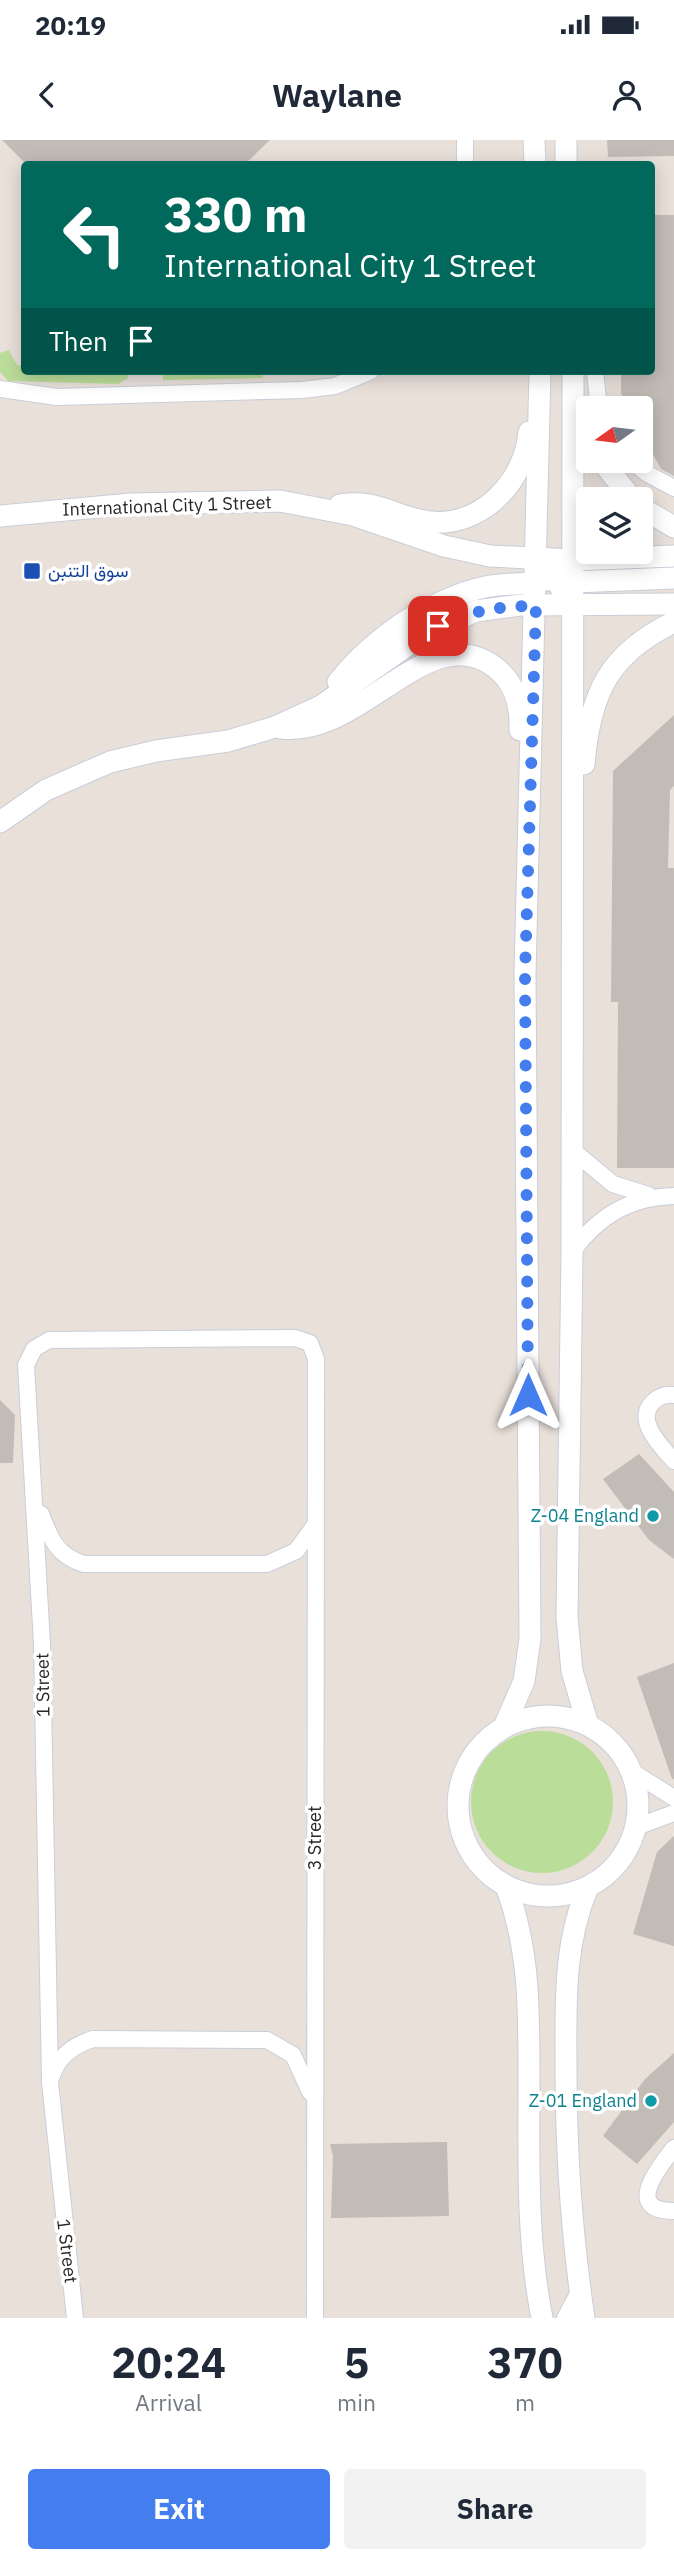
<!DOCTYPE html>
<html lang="en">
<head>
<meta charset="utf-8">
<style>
  body { margin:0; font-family:"IBM Plex Sans",Vazirmatn,sans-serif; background:#f2f2f3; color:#1f2937; height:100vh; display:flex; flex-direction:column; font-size:26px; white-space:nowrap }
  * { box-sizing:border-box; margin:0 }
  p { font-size:23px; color:#747a83 }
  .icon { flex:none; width:38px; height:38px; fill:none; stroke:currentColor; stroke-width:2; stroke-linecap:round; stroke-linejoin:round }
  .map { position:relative; height:2178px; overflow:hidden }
  .sheet { display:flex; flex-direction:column; background:#fff; flex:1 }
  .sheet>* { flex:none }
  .guide { position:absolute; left:21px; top:21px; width:634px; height:214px; border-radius:7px; box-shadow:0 4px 18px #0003; background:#00695c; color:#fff; overflow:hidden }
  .needle { width:46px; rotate:256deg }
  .controls { position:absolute; left:576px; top:256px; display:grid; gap:14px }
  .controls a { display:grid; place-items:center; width:77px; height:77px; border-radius:7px; background:#fff; box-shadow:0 4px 18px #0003; font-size:35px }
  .pin { position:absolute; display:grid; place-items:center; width:60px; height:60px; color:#fff; margin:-30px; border-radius:14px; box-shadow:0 4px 10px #0006 }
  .me { position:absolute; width:77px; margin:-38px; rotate:0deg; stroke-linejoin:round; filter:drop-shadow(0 0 5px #0008) }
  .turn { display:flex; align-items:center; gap:24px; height:147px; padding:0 28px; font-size:32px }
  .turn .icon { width:91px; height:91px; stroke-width:2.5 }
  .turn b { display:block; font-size:49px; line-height:60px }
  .then { display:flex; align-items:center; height:66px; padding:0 28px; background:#0003; gap:14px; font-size:26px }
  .eta { display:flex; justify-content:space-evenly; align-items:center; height:119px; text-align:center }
  .eta b { font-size:42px; font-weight:800; line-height:49px }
  .action { display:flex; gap:14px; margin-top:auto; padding:14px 28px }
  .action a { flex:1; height:80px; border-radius:7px; background:#447ded; color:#fff; font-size:28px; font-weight:800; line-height:80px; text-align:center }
  .action a+a { background:#f2f2f3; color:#1f2937 }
  .status { display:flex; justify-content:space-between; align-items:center; height:49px; padding:0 35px; background:#fff; direction:ltr }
  .status svg { height:19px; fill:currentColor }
  header { display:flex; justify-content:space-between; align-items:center; height:91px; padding:0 28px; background:#fff; font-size:32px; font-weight:800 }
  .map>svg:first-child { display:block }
  .green { fill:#bbdd9a }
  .building { fill:#c2bcb6 }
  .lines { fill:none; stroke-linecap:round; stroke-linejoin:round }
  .minor-casing { stroke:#c9ced9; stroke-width:18 }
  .tertiary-casing { stroke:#c9ced9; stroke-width:23 }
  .minor { stroke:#fff; stroke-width:16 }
  .tertiary { stroke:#fff; stroke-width:21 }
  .route { stroke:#447ded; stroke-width:12; stroke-dasharray:0 21.6 }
  .transit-dot { fill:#1a4fb4; stroke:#fff; stroke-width:2.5 }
  .culture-dot { fill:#0f9aa8; stroke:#fff; stroke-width:2.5 }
  .labels { text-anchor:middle; stroke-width:7; stroke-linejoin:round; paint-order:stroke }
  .street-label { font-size:18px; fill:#282828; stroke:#fff }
  .transit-label { font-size:18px; fill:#164399; stroke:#fff; text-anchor:start }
  .culture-label { font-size:18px; fill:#0d838f; stroke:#fff; text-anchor:end }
</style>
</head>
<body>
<div class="status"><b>20:19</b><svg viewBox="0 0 49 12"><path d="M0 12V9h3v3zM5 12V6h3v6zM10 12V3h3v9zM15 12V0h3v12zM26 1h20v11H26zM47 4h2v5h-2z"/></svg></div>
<header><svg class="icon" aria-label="back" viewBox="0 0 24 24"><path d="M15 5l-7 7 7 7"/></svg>Waylane<svg class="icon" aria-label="person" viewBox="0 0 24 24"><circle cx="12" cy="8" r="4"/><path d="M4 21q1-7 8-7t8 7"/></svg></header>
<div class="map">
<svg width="674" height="2178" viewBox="0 0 674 2178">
  <rect width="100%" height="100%" fill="#e9e0da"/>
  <g class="green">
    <polygon points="9,210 17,225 24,226 24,231 129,231 128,238 118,244 8,241 0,232 0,213"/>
    <polygon points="163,231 262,231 263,238 163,240"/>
    <circle cx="542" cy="1662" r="71"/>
  </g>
  <g class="building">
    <polygon points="2,0 270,0 245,24 26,24"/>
    <polygon points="607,0 674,0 674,16 608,17"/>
    <polygon points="651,75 674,75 674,336 661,329 640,290 640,268 629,268 621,253 621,231 651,231"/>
    <polygon points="674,575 674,646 670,650 668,728 674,728 674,1028 617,1028 618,862 611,862 613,631"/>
    <polygon points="0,1260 15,1275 13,1323 0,1323"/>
    <polygon points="639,1314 674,1352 674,1419 649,1400 603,1339"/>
    <polygon points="674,1523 674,1639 672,1639 637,1537"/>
    <polygon points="674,1696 674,1806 633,1794 657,1712"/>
    <polygon points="674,1913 674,1982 637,2024 603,1996 645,1939"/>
    <polygon points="447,2002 449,2076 331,2078 333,2016 330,2004"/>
  </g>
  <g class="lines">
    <defs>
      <g id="minor">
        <polyline points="465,0 465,24"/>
        <polyline points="595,231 599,268"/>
        <polyline points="0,249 57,257 302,250 335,246 371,231"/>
        <polyline points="631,320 646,333 674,348"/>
        <polyline points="571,1009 613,1044 648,1055"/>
        <path d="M572 1112C598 1076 630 1057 674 1056"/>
        <path d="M674 1255C666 1254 659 1256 653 1262 634 1281 662 1307 674 1321"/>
        <path d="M41 1374C50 1398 57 1416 84 1424H267L296 1411 315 1385"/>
        <polyline points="631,1631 674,1658"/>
        <polyline points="636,1687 674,1673"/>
        <path d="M52 1936C58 1916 74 1905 93 1899L267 1900 293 1915 310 1952"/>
        <path d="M674 2008C660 2026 622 2071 674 2071"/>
        <polyline points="75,2178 50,1942 42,1504 26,1225 34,1209 49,1200 295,1198 310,1203 316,1219 315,2178"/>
        <polyline points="565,2178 580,2150"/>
      </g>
      <g id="tertiary">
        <polyline points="534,0 535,24"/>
        <polyline points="566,0 566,24"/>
        <polyline points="573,231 572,1112 567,1477 572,1531 588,1585"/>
        <polyline points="601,320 632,359"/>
        <path d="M340 365C381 359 395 378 430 382 482 387 525 341 529 292"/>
        <polyline points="640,367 674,387"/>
        <polyline points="0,376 131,364 280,361 353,375 444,406 490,416 573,420 674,416"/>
        <polyline points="560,447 573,442 674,438"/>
        <path d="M338 542C365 508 404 478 444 461 457 455 471 450 485 447 516 440 554 451 573 420"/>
        <path d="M281 588C362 598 429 475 496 528 516 544 521 566 520 590"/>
        <path d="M584 624C590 554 608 514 674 482"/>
        <polyline points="0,682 46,650 110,622 156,611 228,601 275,587 321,566 425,493 476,471 521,465 674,464"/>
        <circle cx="548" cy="1666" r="90"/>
        <polyline points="504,1587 524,1541 530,1499 525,834 540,231"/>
        <path d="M506 1746C529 1807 529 1867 529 1931 529 2013 526 2097 542 2178"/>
        <path d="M584 2178C571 2091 566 2015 566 1927 566 1865 563 1805 588 1747"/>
      </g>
    </defs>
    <use href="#minor" class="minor-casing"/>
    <use href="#tertiary" class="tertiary-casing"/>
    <use href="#minor" class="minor"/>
    <use href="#tertiary" class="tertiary"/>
  </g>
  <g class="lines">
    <polyline class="route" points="438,486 487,469 536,465 525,834 528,1255"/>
  </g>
  <rect class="transit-dot" x="23" y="422" width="18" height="18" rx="3.5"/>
  <g class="culture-dot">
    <circle cx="653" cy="1376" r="7"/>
    <circle cx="651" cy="1961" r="7"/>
  </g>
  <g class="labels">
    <g class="street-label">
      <text transform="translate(167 366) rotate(-2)" y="6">International City 1 Street</text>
      <text transform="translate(43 1545) rotate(-91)" y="6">1 Street</text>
      <text transform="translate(315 1698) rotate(-90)" y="6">3 Street</text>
      <text transform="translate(67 2111) rotate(83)" y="6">1 Street</text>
    </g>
    <g class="transit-label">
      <text x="48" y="437">سوق التنبن</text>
    </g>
    <g class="culture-label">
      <text x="639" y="1382">Z-04 England</text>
      <text x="637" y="1967">Z-01 England</text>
    </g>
  </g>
</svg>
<div class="controls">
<a><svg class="needle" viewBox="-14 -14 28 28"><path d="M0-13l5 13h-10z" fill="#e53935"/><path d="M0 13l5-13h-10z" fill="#747a83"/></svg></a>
<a><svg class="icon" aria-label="layers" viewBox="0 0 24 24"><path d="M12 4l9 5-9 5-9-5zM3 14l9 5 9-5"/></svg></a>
</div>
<div class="pin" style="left:438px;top:486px;background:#d93025"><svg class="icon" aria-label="arrive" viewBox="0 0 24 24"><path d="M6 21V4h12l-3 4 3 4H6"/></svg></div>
<svg class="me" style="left:528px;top:1255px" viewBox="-20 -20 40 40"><path d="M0-17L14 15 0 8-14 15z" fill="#447ded" stroke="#fff" stroke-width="4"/></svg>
<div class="guide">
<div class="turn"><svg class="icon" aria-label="left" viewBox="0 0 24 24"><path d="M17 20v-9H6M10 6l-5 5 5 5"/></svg><div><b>330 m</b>International City 1 Street</div></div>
<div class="then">Then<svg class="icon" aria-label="arrive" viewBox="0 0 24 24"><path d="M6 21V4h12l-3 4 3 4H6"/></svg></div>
</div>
</div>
<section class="sheet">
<div class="eta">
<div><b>20:24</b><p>Arrival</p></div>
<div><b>5</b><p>min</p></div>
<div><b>370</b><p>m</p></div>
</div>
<div class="action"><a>Exit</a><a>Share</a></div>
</section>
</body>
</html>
